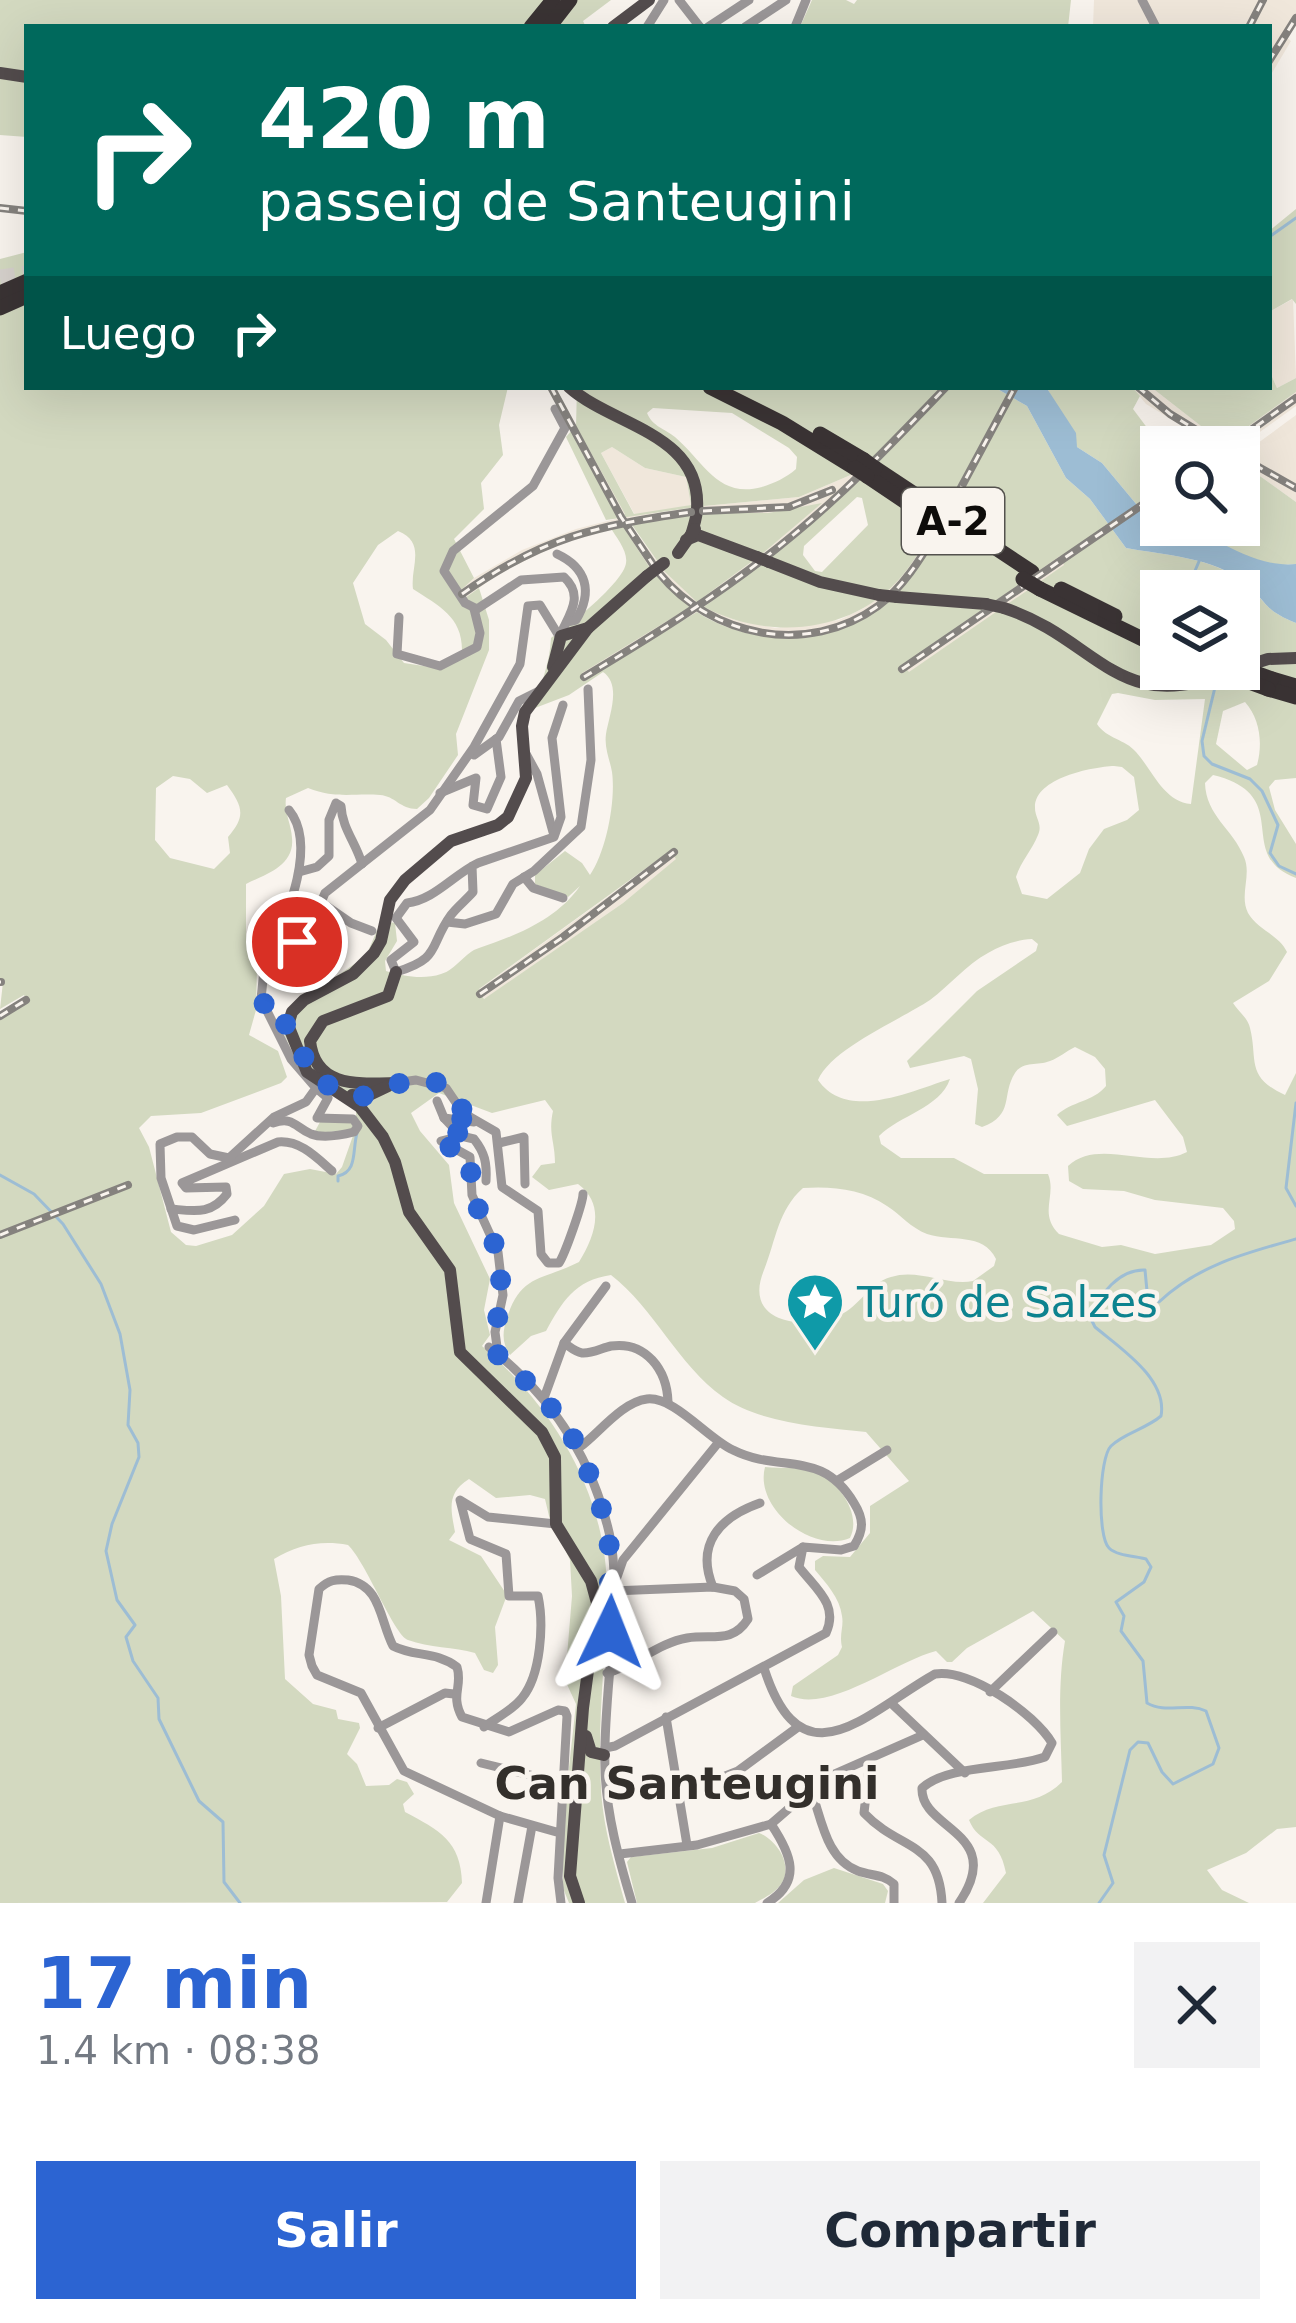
<!DOCTYPE html>
<html lang="es">
<head>
<meta charset="utf-8">
<style>
  body { margin:0; font-family:"DejaVu Sans",sans-serif; background:#f2f2f3; color:#1f2937; height:100vh; display:flex; flex-direction:column; font-size:45px; white-space:nowrap }
  * { box-sizing:border-box; margin:0 }
  p { font-size:39px; color:#747a83 }
  .icon { flex:none; width:66px; height:66px; fill:none; stroke:currentColor; stroke-width:2; stroke-linecap:round; stroke-linejoin:round }
  .map { position:relative; height:1903px; overflow:hidden }
  .side { display:flex; flex-direction:column; background:#fff; flex:1 }
  .side>* { flex:none }
  .guide { position:absolute; left:24px; top:24px; width:1248px; height:366px; border-radius:0px; box-shadow:0 12px 48px #0002; background:#00695c; color:#fff; overflow:hidden }
  .tools { position:absolute; left:1140px; top:426px; display:grid; gap:24px }
  .tools a { display:grid; place-items:center; width:120px; height:120px; border-radius:0px; background:#fff; box-shadow:0 12px 48px #0002; font-size:60px }
  .pin { position:absolute; display:grid; place-items:center; width:102px; height:102px; color:#fff; margin:-51px; border:6px solid #fff; border-radius:50%; box-shadow:0 3px 12px #0007 }
  .me { position:absolute; width:132px; margin:-66px; rotate:2deg; stroke-linejoin:round; filter:drop-shadow(0 0 9px #0008) }
  .turn { display:flex; align-items:center; gap:42px; height:252px; padding:0 36px; font-size:54px }
  .turn .icon { width:156px; height:156px; stroke-width:2.5 }
  .turn b { display:block; font-size:84px; line-height:102px }
  .then { display:flex; align-items:center; height:114px; padding:0 36px; background:#0003; gap:24px; font-size:45px }
  .round { display:grid; place-items:center; flex:none; width:126px; height:126px; border-radius:0px; background:#f2f2f3 }
  .summary { display:flex; align-items:center; justify-content:space-between; height:204px; padding:0 36px }
  h1 { font-size:72px; font-weight:600; line-height:90px; color:#2c64d2 }
  .cta { display:flex; gap:24px; margin-top:auto; padding:24px 36px }
  .cta a { flex:1; height:138px; border-radius:0px; background:#2c64d2; color:#fff; font-size:48px; font-weight:600; line-height:138px; text-align:center }
  .cta a+a { background:#f2f2f3; color:#1f2937 }
  .map>svg:first-child { display:block }
  .built { fill:#f0e7db }
  .green { fill:#d3d9c0; fill-rule:evenodd }
  .water { fill:#9dbdd4 }
  .lines { fill:none; stroke-linecap:round; stroke-linejoin:round }
  .stream { stroke:#9dbdd4; stroke-width:3 }
  .highway-tunnel { stroke:#d6d1cc; stroke-width:15; stroke-dasharray:15 8; stroke-linecap:butt }
  .minor { stroke:#9b9798; stroke-width:9 }
  .major { stroke:#534c4d; stroke-width:12 }
  .highway { stroke:#3a3334; stroke-width:15 }
  .rail-casing { stroke:#85827e; stroke-width:8 }
  .rail { stroke:#f9f4ee; stroke-width:3; stroke-dasharray:9; stroke-linecap:butt }
  .major-bridge { stroke:#534c4d; stroke-width:12 }
  .highway-bridge { stroke:#3a3334; stroke-width:15 }
  .route { stroke:#2c64d2; stroke-width:21; stroke-dasharray:0 37.8 }
  .labels { text-anchor:middle; stroke-width:9; stroke-linejoin:round; paint-order:stroke }
  .shield { fill:#f9f4ee; stroke:#54524e; stroke-width:3 }
  .shield-label { font-size:39px; font-weight:bold; fill:#0e0c0a }
  .culture-label { font-size:42px; fill:#0d838f; stroke:#f9f4ee; text-anchor:start }
  .neighbourhood-label { font-size:45px; font-weight:bold; fill:#332f2b; stroke:#f9f4ee }
</style>
</head>
<body>
<div class="map">
<svg width="1296" height="1903" viewBox="0 0 1296 1903">
  <rect width="100%" height="100%" fill="#f9f4ee"/>
  <g class="built">
    <polygon points="1094,0 1296,0 1296,24 1287,38 1291,41 1269,78 1269,27 1093,27"/>
    <polygon points="1293,299 1296,378 1277,388 1269,370 1269,312"/>
    <polygon points="550,387 555,387 626,514 622,516 635,515 601,453 612,447 645,468 686,477 691,505 646,515 690,508 690,516 632,522 574,537 500,573 465,598 459,590 474,578 522,550 576,529 619,518"/>
    <polygon points="1132,387 1151,387 1224,444 1296,392 1296,406 1239,447 1217,447 1146,404"/>
    <polygon points="1296,415 1296,502 1239,461 1239,452 1243,454"/>
    <polygon points="853,474 860,479 828,509 705,607 735,620 776,628 839,620 864,608 902,576 933,529 938,533 921,564 886,603 836,629 788,637 733,630 697,612 585,679 581,673 689,607 650,568 624,529 631,525 665,572 698,601 762,554 820,504 768,513 703,513 704,506 799,497"/>
    <polygon points="1059,556 1065,565 909,673 902,664"/>
    <polygon points="671,851 677,859 623,903 485,999 478,990"/>
  </g>
  <g class="green">
    <polygon points="0,0 611,0 583,21 586,27 27,27 27,137 0,135"/>
    <polygon points="812,0 846,0 854,4 857,0 1071,0 1068,27 800,27"/>
    <polygon points="1296,209 1296,304 1292,299 1269,312 1269,231"/>
    <path d="M27 252V387H508L499 425 503 455 481 483 484 509 454 539 474 578 460 591 465 598 479 588 489 620V650L456 734 458 755 429 798 417 809C400 809 395 796 380 795 353 793 336 799 308 788L286 798C284 813 291 823 292 838 295 866 264 875 246 884V943L257 966 256 1010 249 1035 278 1051 287 1077 281 1083 201 1113 151 1116 139 1128 149 1147 171 1232 186 1245 196 1246 232 1235 264 1206 284 1174 310 1169 336 1174 342 1167 355 1130 314 1133 320 1122 356 1119V1106L298 1063 281 1028 289 1009 366 956 381 921 395 923 397 941 385 961 386 971C403 976 423 980 441 974 456 970 465 952 479 948 517 935 556 920 580 886L568 897 535 884V875L565 851 582 863 590 875C606 852 616 801 612 772 610 760 604 748 606 734 609 715 622 685 603 672L569 695 535 708C540 684 550 664 551 638 568 627 624 582 626 563 628 551 616 537 610 527L690 515 689 508 606 520 566 437 573 429 618 517 625 514 576 426 577 387H994L1027 406 1066 478 1090 499 1126 548C1163 555 1214 557 1244 583 1269 603 1262 609 1296 623V778L1275 780 1269 787 1275 810 1296 844V878C1233 855 1296 795 1213 775L1205 783C1206 816 1233 829 1244 857 1252 875 1239 895 1248 913 1258 930 1279 935 1287 952L1269 981 1233 1003C1238 1011 1248 1018 1250 1028 1258 1059 1245 1077 1285 1095L1296 1073V1827L1277 1829 1246 1853 1207 1870 1222 1890 1249 1903H983L1006 1873C999 1835 979 1845 969 1820 997 1796 1032 1812 1062 1782 1061 1737 1057 1687 1065 1641L1033 1611 967 1648 952 1662H947L936 1651C896 1661 830 1713 791 1696L793 1686 838 1655 842 1647C839 1634 844 1627 842 1616 840 1598 826 1583 815 1570V1561L823 1556 850 1557 870 1533V1506L909 1481 866 1432C822 1427 761 1424 723 1397 678 1365 654 1308 611 1275 575 1280 562 1302 546 1331L531 1336 510 1355C502 1343 502 1333 507 1318 521 1274 541 1281 579 1262 595 1236 606 1205 578 1184L549 1190 532 1177 541 1165 555 1163C555 1141 548 1134 553 1111L545 1100 492 1113 439 1093 411 1113 420 1131 449 1165 454 1203 490 1279 484 1310 490 1335 482 1346C554 1408 607 1495 607 1592 606 1657 597 1721 601 1786 602 1824 615 1866 625 1903H569L563 1888V1821L576 1704 565 1680 572 1596 570 1560 549 1516 545 1499 530 1495 496 1498 469 1479C446 1493 451 1510 455 1532L449 1540 481 1556 507 1595 495 1627 498 1665 493 1673 484 1670 475 1653C454 1647 429 1648 408 1640 394 1635 366 1562 348 1545 320 1540 298 1545 274 1559L281 1596 285 1679 313 1704 336 1710 338 1719 359 1723 360 1728 347 1754 357 1764 366 1786 389 1785 397 1779 407 1782 414 1794 403 1804 405 1812C439 1830 461 1841 462 1883L447 1902 0 1903V1019L27 1002 24 995 0 1009 3 982 0 978V259ZM653 408 732 413 789 448 797 457 796 469C786 478 774 483 762 487 718 499 704 462 675 437 664 428 653 427 647 413ZM612 447 645 468 686 477 691 505 634 514 601 453ZM853 474 859 480 784 547 704 607C769 641 853 634 902 576 914 562 923 545 933 530L938 533C924 558 910 582 889 601 837 646 753 649 697 612L585 678 582 673 690 607 650 568 624 528 632 525 665 572 697 602 762 554 822 503 768 513H704V506L799 497ZM857 497 862 498 868 525 822 572 815 571 803 555 804 546ZM398 531C427 543 410 567 413 589 439 606 463 617 462 652L437 668 404 663 386 640 365 624 353 583 378 545ZM1060 556 1064 565 909 672 903 665ZM1161 591H1239V669H1161ZM1118 693 1155 700 1205 699 1191 804C1164 802 1153 771 1136 752 1125 739 1107 739 1097 724L1112 694ZM1245 702C1260 719 1263 743 1257 765L1247 770 1216 744 1223 711ZM1114 766 1122 767 1134 777 1139 810 1127 820 1104 829 1089 849 1080 873 1047 899 1022 894 1016 877C1021 861 1032 850 1038 835 1043 824 1035 818 1035 808 1034 778 1092 767 1114 766ZM173 776 190 779 207 793 227 785C243 807 246 816 228 837L230 853 214 869 170 858 155 840 156 788ZM670 851 676 859 623 903 484 999 479 989ZM1032 939 1038 944 1036 951 977 991 907 1061 910 1068 964 1056 971 1059 978 1089 975 1124 982 1127C1015 1115 1001 1095 1015 1073 1023 1061 1037 1066 1050 1061 1059 1058 1066 1051 1075 1047L1095 1057 1105 1069 1106 1086C1093 1102 1072 1101 1057 1115L1067 1126 1155 1100 1183 1137 1187 1152C1150 1171 1099 1137 1068 1166L1069 1181 1083 1189 1124 1191 1155 1200 1223 1208 1234 1221 1235 1229 1211 1245 1155 1254 1121 1245 1102 1247 1059 1234C1038 1213 1057 1196 1048 1174H984L954 1158H901L881 1144 879 1136C900 1115 940 1108 950 1079 911 1091 847 1122 818 1080 832 1048 900 1020 930 1000 950 985 966 965 988 953 1002 945 1016 940 1032 939ZM803 1188C832 1186 863 1189 887 1206 901 1215 911 1228 927 1234 951 1242 983 1232 996 1259L994 1266 973 1281C946 1286 918 1268 891 1277 869 1283 859 1307 840 1315 803 1331 742 1323 764 1270 776 1240 778 1210 803 1188Z"/>
    <polygon points="1269,370 1277,388 1296,378 1296,392 1224,444 1151,387 1269,387"/>
    <polygon points="1042,387 1132,387 1140,396 1133,409 1148,429 1169,447 1161,447 1161,521 1147,517 1102,463 1077,447 1048,390"/>
    <polygon points="1239,461 1296,502 1296,564 1270,566 1173,525 1239,525"/>
    <path d="M765 1467C782 1469 800 1466 816 1472 839 1482 862 1514 850 1538 812 1554 754 1508 765 1467Z"/>
    <path d="M759 1833C777 1840 794 1866 781 1884 775 1893 764 1898 755 1903H637L627 1862 631 1857 712 1848Z"/>
    <polygon points="834,1868 883,1884 888,1891 885,1903 778,1903 804,1880"/>
  </g>
  <path class="water" d="M994 387 1048 390 1076 433 1077 447 1102 463 1147 517 1161 521V525C1210 525 1244 569 1296 564V623C1262 609 1269 603 1245 583 1214 557 1163 555 1126 548L1090 499 1066 478 1027 406Z"/>
  <g class="lines">
    <g class="stream">
      <polyline points="1269,237 1296,218"/>
      <polyline points="1191,591 1189,585 1200,559"/>
      <polyline points="1217,679 1202,741 1204,756 1212,764 1250,779 1262,791 1278,825 1270,853 1279,866 1296,874"/>
      <polyline points="1296,1103 1286,1188 1296,1206"/>
      <polyline points="0,1175 34,1194 63,1224 101,1284 120,1334 130,1390 128,1425 138,1443 139,1457 112,1524 106,1551 117,1600 135,1625 126,1637 133,1661 158,1698 159,1719 199,1801 223,1822 224,1882 240,1903"/>
      <path d="M338 1181V1176C358 1171 352 1151 357 1133"/>
      <path d="M1099 1903 1113 1883 1104 1855 1130 1750 1138 1742 1148 1743 1162 1772 1173 1784 1213 1764 1219 1748 1206 1711C1187 1702 1166 1714 1147 1703L1143 1661 1121 1631 1124 1616 1116 1602 1144 1582 1151 1567 1146 1559C1135 1556 1117 1556 1109 1548 1097 1536 1099 1458 1111 1446 1124 1433 1146 1429 1161 1416 1168 1379 1120 1348 1095 1327L1090 1317C1100 1294 1119 1269 1145 1270L1147 1291 1159 1302C1198 1265 1246 1253 1296 1239"/>
    </g>
    <polyline class="highway-tunnel" points="0,277 27,273"/>
    <g class="minor">
      <polyline points="679,0 700,27"/>
      <polyline points="1142,0 1156,27"/>
      <polyline points="647,27 664,0"/>
      <polyline points="708,27 749,0"/>
      <polyline points="745,27 786,0"/>
      <polyline points="795,27 806,0"/>
      <path d="M555 409 565 428 533 486 453 551 444 571 465 603 477 609 521 580 564 577C586 597 567 617 559 638"/>
      <path d="M557 554C587 568 593 592 576 620L567 622"/>
      <polyline points="399,617 397,654 440,666 477,647 480,633 474,609"/>
      <polyline points="525,752 537,774 553,832"/>
      <polyline points="474,755 499,737 519,701 539,691"/>
      <polyline points="440,793 476,778 473,805 487,809 501,777 496,739"/>
      <path d="M472 866 473 892C466 900 457 907 451 915 428 947 442 958 396 972L391 960 414 942 396 918 407 903C434 900 453 875 478 863L554 837 561 817 552 738 563 705"/>
      <path d="M299 872 317 867 329 856V820L336 803 341 806C342 828 356 843 362 864"/>
      <polyline points="524,877 533,888 563,898"/>
      <polyline points="322,903 351,923 372,931"/>
      <polyline points="447,922 465,924 496,914 513,884 534,871 581,827 591,760 588,689"/>
      <path d="M266 965C282 926 320 848 289 810"/>
      <path d="M395 1083 416 1080 446 1088 463 1113 496 1132 502 1187 538 1211 541 1254 548 1263H559C565 1254 583 1203 583 1194"/>
      <polyline points="437,1101 444,1118"/>
      <polyline points="474,1122 444,1118 461,1136 441,1141 470,1157 472,1195 498,1252 503,1295 495,1332 498,1354"/>
      <path d="M273 1123C293 1116 295 1127 311 1134 324 1139 342 1135 354 1132L358 1126 353 1119 317 1118 328 1098 316 1088"/>
      <path d="M461 1136 474 1139C485 1153 487 1163 486 1181"/>
      <polyline points="499,1143 524,1137 525,1184"/>
      <path d="M171 1209C195 1211 211 1215 227 1194L226 1187 186 1188 182 1183 278 1142C300 1140 316 1157 332 1171"/>
      <polyline points="235,1220 194,1230 177,1226 161,1178 160,1144 177,1137 192,1137 210,1154 229,1158 274,1117 306,1102 316,1088 291,1059 261,999 264,970 311,926 325,893 430,810 474,747 520,664 528,606 540,605 559,636"/>
      <path d="M564 1343C570 1347 575 1352 582 1353 591 1354 602 1348 611 1346 646 1341 667 1370 668 1402"/>
      <path d="M489 1347C549 1394 590 1454 608 1528 625 1592 602 1698 605 1768 606 1813 619 1860 632 1903"/>
      <polyline points="544,1398 564,1343 606,1286"/>
      <path d="M580 1447C599 1433 622 1402 647 1399 674 1396 707 1438 733 1450 781 1474 821 1448 854 1503 864 1519 864 1530 854 1546L841 1550 803 1547 799 1567C816 1589 839 1605 826 1633L615 1746 605 1748"/>
      <polyline points="838,1480 887,1450"/>
      <polyline points="757,1575 803,1547"/>
      <path d="M713 1587C695 1544 720 1517 760 1503"/>
      <path d="M764 1668C802 1787 866 1713 935 1674 970 1668 1035 1714 1052 1743L1045 1757C1009 1770 949 1764 922 1788 920 1830 1007 1832 959 1903"/>
      <path d="M607 1673C636 1665 658 1643 687 1638 713 1634 732 1644 748 1619L744 1599 735 1591 713 1587 612 1591 623 1560 718 1443"/>
      <polyline points="990,1692 1053,1632"/>
      <polyline points="891,1703 965,1773"/>
      <polyline points="666,1717 687,1845"/>
      <path d="M484 1727C496 1718 513 1710 522 1698 541 1675 544 1624 538 1596H509L506 1554 470 1539 460 1500 488 1517 556 1524"/>
      <polyline points="378,1728 445,1693 454,1694"/>
      <path d="M870 1759 864 1813C900 1851 939 1840 942 1903"/>
      <polyline points="481,1763 563,1783"/>
      <path d="M811 1790C822 1820 826 1859 858 1871 872 1876 883 1874 894 1884V1903"/>
      <polyline points="677,1795 738,1771 798,1727"/>
      <path d="M560 1833 500 1816 404 1771 361 1693 317 1675 312 1666 309 1655 319 1589C329 1580 335 1579 348 1580 381 1585 380 1621 393 1646 414 1657 436 1651 457 1667 463 1686 450 1695 462 1717L509 1732 558 1710 565 1711 567 1716 558 1878 561 1903"/>
      <polyline points="620,1854 697,1845 771,1824 823,1779 923,1735"/>
      <polyline points="486,1903 500,1816"/>
      <polyline points="518,1903 532,1826"/>
      <path d="M767 1903C803 1881 791 1854 771 1824"/>
    </g>
    <g class="major">
      <polyline points="613,27 649,0"/>
      <polyline points="0,73 27,77"/>
      <path d="M569 387C612 426 702 433 697 509 697 518 693 527 691 536"/>
      <polyline points="686,540 698,535 757,557"/>
      <polyline points="678,553 695,529"/>
      <polyline points="769,562 820,582 879,595"/>
      <polyline points="897,597 986,604"/>
      <path d="M1004 608C1099 639 1117 719 1231 671"/>
      <polyline points="553,667 561,636 588,628 647,576"/>
      <polyline points="1240,668 1268,659 1296,658"/>
      <path d="M395 1083C358 1084 315 1088 310 1041L323 1021 388 996 396 972"/>
      <polyline points="352,1095 367,1096 388,1086"/>
      <polyline points="586,1736 591,1752 604,1755"/>
      <polyline points="579,1903 570,1876 583,1708 597,1603 591,1581 556,1524 555,1457 542,1432 460,1352 450,1270 409,1212 395,1162 383,1137 360,1107 307,1072 288,1025 292,1012 304,1000 353,974 374,953 381,941 390,900 405,880 451,841 498,825 508,817 526,778 522,726 525,712 588,628"/>
    </g>
    <g class="highway">
      <polyline points="531,27 553,0"/>
      <polyline points="549,27 570,0"/>
      <polyline points="0,293 27,281"/>
      <polyline points="0,308 27,296"/>
      <polyline points="710,387 782,423 855,468"/>
      <polyline points="820,434 864,460"/>
      <polyline points="875,468 1032,572"/>
      <polyline points="867,476 959,538"/>
      <polyline points="1040,589 1161,648"/>
      <polyline points="1061,589 1115,616"/>
      <polyline points="1272,679 1296,686"/>
      <polyline points="1268,689 1296,697"/>
    </g>
    <defs>
      <g id="rail">
        <polyline points="1249,27 1263,0"/>
        <polyline points="1269,61 1296,18"/>
        <polyline points="0,208 27,211"/>
        <polyline points="551,387 621,517 654,566"/>
        <polyline points="1138,387 1170,414 1224,447"/>
        <polyline points="1227,447 1296,398"/>
        <polyline points="1239,456 1296,488"/>
        <polyline points="949,510 1015,387"/>
        <polyline points="703,511 789,507 832,490"/>
        <path d="M659 573C711 637 808 657 878 606 903 587 920 560 936 533"/>
        <path d="M462 594C543 537 596 526 691 512"/>
        <polyline points="902,669 1161,492"/>
        <path d="M584 677C656 634 727 590 792 536 847 491 896 439 946 387"/>
        <polyline points="0,982 1,982"/>
        <polyline points="480,994 563,937 674,852"/>
        <polyline points="0,1016 26,1000"/>
        <polyline points="0,1235 128,1185"/>
      </g>
    </defs>
    <use href="#rail" class="rail-casing"/>
    <use href="#rail" class="rail"/>
    <g class="major-bridge">
      <polyline points="757,557 769,562"/>
      <polyline points="647,576 664,563"/>
      <polyline points="879,595 897,597"/>
      <polyline points="986,604 1004,608"/>
    </g>
    <g class="highway-bridge">
      <polyline points="864,460 875,468"/>
      <polyline points="855,468 867,476"/>
      <polyline points="1023,579 1040,589"/>
      <polyline points="1239,667 1272,679"/>
      <polyline points="1214,669 1268,689"/>
    </g>
  </g>
  <g class="lines">
    <path class="route" d="M297 942C262 973 250 980 274 1026L283 1022 290 1028C311 1070 310 1084 360 1097 386 1091 417 1068 445 1087 459 1098 456 1112 479 1120L444 1118 461 1136 440 1142 470 1157 472 1195 498 1252 502 1295 495 1332 498 1355 544 1398 580 1448 609 1530 610 1632"/>
  </g>
  <defs>
    <symbol id="sight-pin" viewBox="-11 -11 22 30"><path d="M0 17L-7.5 6A9.5 9.5 0 1 1 7.5 6Z" fill="#0f9aa8" stroke="#f9f4ee"/><path d="M0-6L1.8-2.2L6-1.7L2.9 1.2L3.7 5.4L0 3.3L-3.7 5.4L-2.9 1.2L-6-1.7L-1.8-2.2Z" fill="#fff"/></symbol>
  </defs>
  <g fill-rule="evenodd">
    <use href="#sight-pin" x="782" y="1269" width="66" height="90"/>
  </g>
  <g class="labels">
    <rect class="shield" x="902" y="488" width="102" height="66" rx="9"/>
    <g class="shield-label">
      <text x="953" y="535">A-2</text>
    </g>
    <g class="culture-label">
      <text x="857" y="1317">Turó de Salzes</text>
    </g>
    <g class="neighbourhood-label">
      <text x="687" y="1799">Can Santeugini</text>
    </g>
  </g>
</svg>
<div class="tools">
<a><svg class="icon" aria-label="search" viewBox="0 0 24 24"><circle cx="10" cy="10" r="6"/><path d="M15 15l6 6"/></svg></a>
<a><svg class="icon" aria-label="layers" viewBox="0 0 24 24"><path d="M12 4l9 5-9 5-9-5zM3 14l9 5 9-5"/></svg></a>
</div>
<div class="pin" style="left:297px;top:942px;background:#d93025"><svg class="icon" aria-label="arrive" viewBox="0 0 24 24"><path d="M6 21V4h12l-3 4 3 4H6"/></svg></div>
<svg class="me" style="left:610px;top:1632px" viewBox="-20 -20 40 40"><path d="M0-17L14 15 0 8-14 15z" fill="#2c64d2" stroke="#fff" stroke-width="4"/></svg>
<div class="guide">
<div class="turn"><svg class="icon" aria-label="right" viewBox="0 0 24 24"><path d="M7 20v-9h11M14 6l5 5-5 5"/></svg><div><b>420 m</b>passeig de Santeugini</div></div>
<div class="then">Luego<svg class="icon" aria-label="right" viewBox="0 0 24 24"><path d="M7 20v-9h11M14 6l5 5-5 5"/></svg></div>
</div>
</div>
<section class="side">
<div class="summary"><div><h1>17 min</h1><p>1.4 km · 08:38</p></div><a class="round"><svg class="icon" aria-label="close" viewBox="0 0 24 24"><path d="M6 6l12 12M18 6L6 18"/></svg></a></div>
<div class="cta"><a>Salir</a><a>Compartir</a></div>
</section>
</body>
</html>
